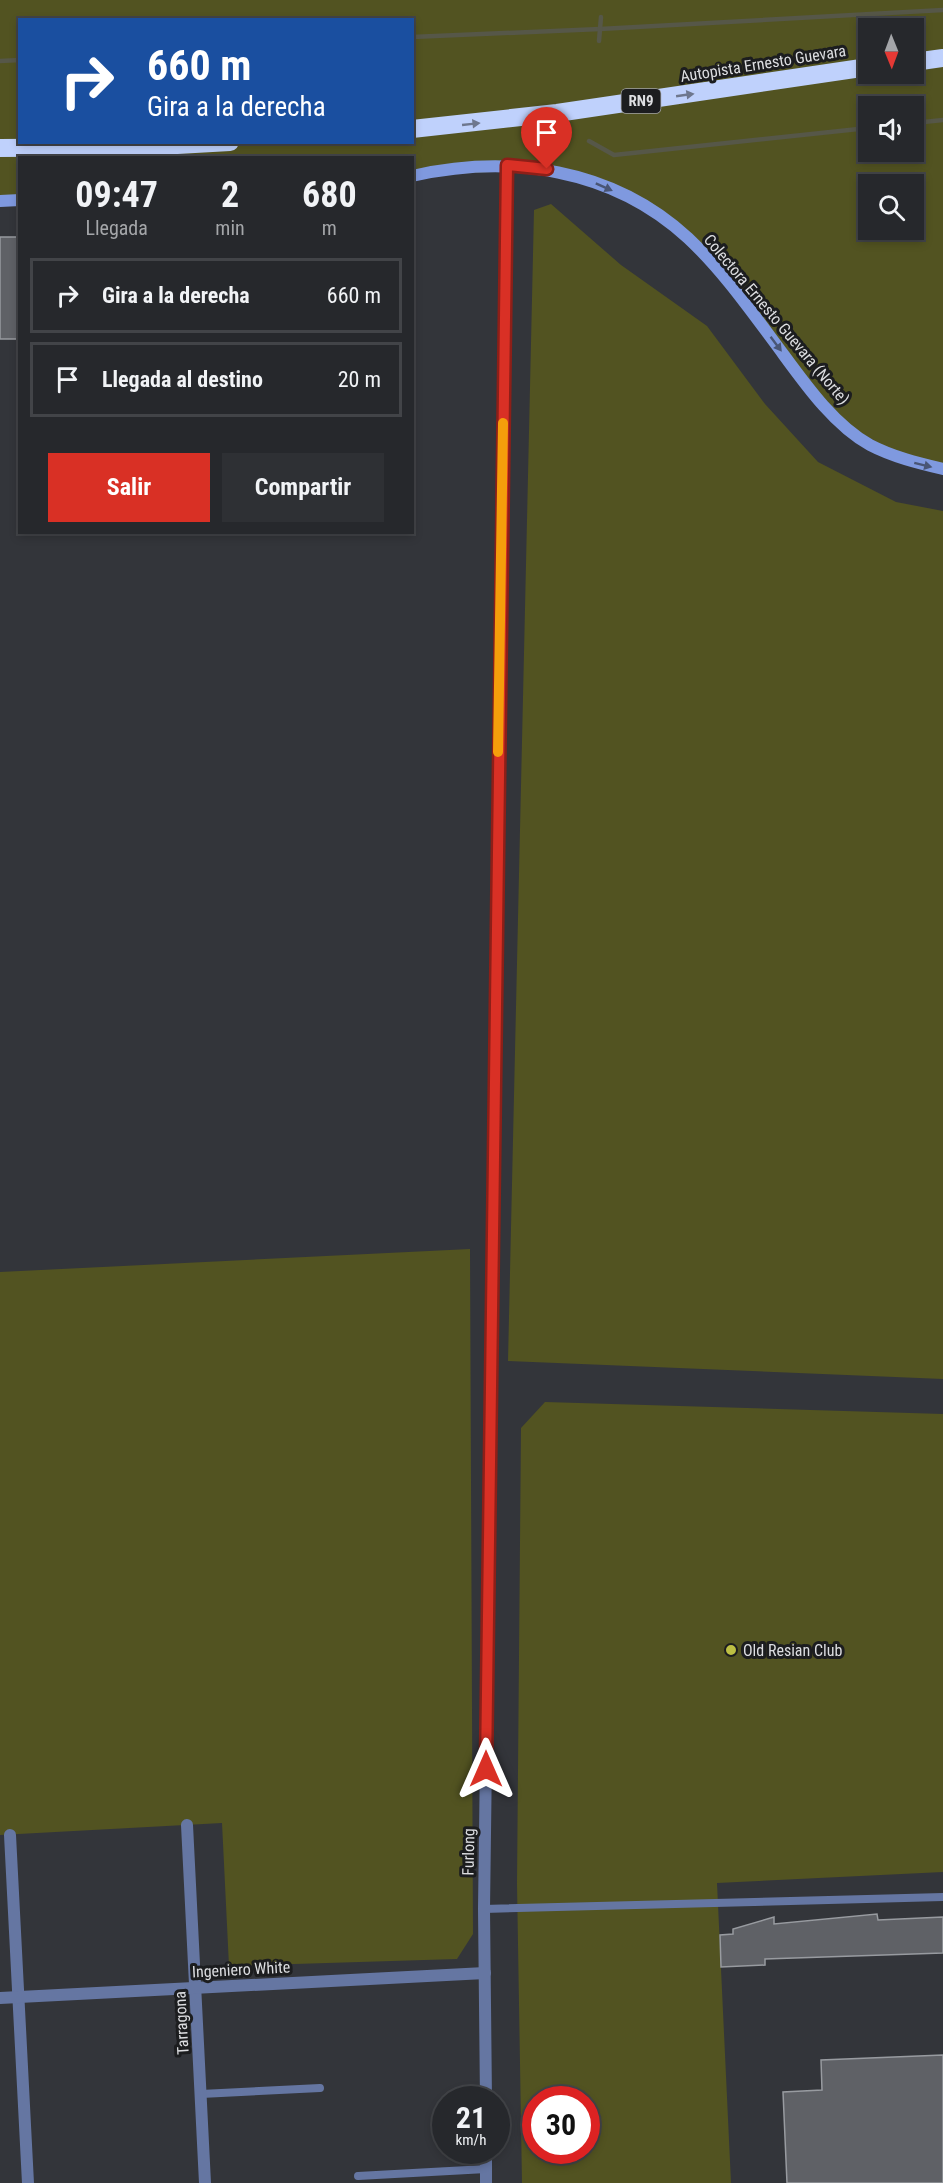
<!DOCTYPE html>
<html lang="es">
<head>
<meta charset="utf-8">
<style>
  body { margin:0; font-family:"Roboto Condensed",sans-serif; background:#2e3034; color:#f1f3f6; height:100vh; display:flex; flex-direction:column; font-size:22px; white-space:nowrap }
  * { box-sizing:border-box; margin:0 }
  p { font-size:20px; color:#a4a6a9 }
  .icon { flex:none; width:33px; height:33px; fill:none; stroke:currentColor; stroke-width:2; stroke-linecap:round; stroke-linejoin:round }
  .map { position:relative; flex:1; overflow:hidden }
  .panel { position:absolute; left:18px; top:156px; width:396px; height:378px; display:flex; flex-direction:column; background:#26282c; border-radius:0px; box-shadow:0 3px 9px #0003,0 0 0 2px #424448 }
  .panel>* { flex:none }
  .hud { position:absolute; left:18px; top:18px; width:396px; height:126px; border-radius:0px; box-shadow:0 3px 9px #0003,0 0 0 2px #424448; background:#1a4fa0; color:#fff; overflow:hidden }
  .needle { width:39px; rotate:179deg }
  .fabs { position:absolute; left:858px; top:18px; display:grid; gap:12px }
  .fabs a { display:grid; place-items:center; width:66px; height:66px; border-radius:0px; background:#26282c; box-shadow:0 3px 9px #0003,0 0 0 2px #424448; font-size:30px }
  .speed { position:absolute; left:432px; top:2086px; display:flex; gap:12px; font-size:30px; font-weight:700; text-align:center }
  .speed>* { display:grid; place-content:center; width:78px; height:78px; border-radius:50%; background:#26282c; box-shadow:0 3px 9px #0003,0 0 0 2px #424448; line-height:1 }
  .speed small { font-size:15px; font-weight:400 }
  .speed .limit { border:9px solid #d22; background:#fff; color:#111 }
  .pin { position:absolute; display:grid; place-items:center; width:51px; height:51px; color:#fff; margin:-62px -26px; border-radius:50% 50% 50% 0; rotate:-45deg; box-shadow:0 0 6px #0007 }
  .pin .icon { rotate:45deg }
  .me { position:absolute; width:66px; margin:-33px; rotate:0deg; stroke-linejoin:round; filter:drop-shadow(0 0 4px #0008) }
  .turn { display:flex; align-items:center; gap:21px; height:126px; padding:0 30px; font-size:27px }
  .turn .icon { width:78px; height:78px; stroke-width:2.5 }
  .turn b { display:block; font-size:42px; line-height:51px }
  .eta { display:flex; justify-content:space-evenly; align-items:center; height:102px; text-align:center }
  .eta b { font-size:36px; font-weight:700; line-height:42px }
  .action { display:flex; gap:12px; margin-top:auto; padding:12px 30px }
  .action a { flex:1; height:69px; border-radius:0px; background:#d93025; color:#fff; font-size:24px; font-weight:700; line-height:69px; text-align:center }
  .action a+a { background:#2e3034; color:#f1f3f6 }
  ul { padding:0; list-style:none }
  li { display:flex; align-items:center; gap:18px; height:75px; margin:0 12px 9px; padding:0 18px; border:3px solid #424448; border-radius:0px }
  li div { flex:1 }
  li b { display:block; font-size:22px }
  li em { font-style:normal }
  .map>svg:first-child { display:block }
  .green { fill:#525321; fill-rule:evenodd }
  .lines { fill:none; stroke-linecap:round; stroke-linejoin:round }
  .stream { stroke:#565748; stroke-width:4.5 }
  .building { fill:#5f6166; stroke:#989ba0; stroke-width:1.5 }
  .lane { stroke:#6576a2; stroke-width:8 }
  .street { stroke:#6576a2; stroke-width:12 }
  .secondary { stroke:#7f99df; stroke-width:12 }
  .highway { stroke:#bfd1fc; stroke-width:18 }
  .oneway { fill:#6e778e }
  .oneway2 { fill:#495575 }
  .route-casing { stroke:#8d1f18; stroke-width:15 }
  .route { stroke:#d93025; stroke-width:10 }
  .slow { stroke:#f59e0b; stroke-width:10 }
  .poi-dot { fill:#bdbf43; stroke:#1c1d1f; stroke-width:2 }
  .labels { text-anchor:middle; stroke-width:6; stroke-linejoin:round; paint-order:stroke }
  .shield { fill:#1c1d1f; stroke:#a3a4a7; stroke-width:1.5 }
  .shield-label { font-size:15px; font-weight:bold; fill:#dddee1 }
  .street-label { font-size:16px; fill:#dddee1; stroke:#1c1d1f }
  .poi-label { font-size:16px; fill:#dddee1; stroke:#1c1d1f; text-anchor:start }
</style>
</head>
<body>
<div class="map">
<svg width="943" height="2183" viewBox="0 0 943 2183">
  <rect width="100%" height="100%" fill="#33353a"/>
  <g class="green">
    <path d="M0 0H943V469L909 461 841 421 740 296 646 206 547 169 413 176 412 158H20L19 200 0 201ZM20 20H412V142H20ZM868 28H914V74H868ZM868 106H914V152H868ZM868 184H914V230H868Z"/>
    <polygon points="551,204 621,265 707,326 765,404 818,462 896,502 943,511 943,1379 508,1361 534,210"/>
    <polygon points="470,1249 473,1934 457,1959 229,1966 222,1823 0,1835 0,1272"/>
    <path d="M545 1402 943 1414V1872L717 1883 731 2183H522L517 1884 521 1428ZM536 2100H586V2151H536Z"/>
  </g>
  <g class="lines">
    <g class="stream">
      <polyline points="412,37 600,29 943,10"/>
      <polyline points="599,41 601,17"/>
      <polyline points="0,61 20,60"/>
      <polyline points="914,123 943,120"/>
      <polyline points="589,141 614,155 868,128"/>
    </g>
  </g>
  <g class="building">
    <rect x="0" y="237" width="20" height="102"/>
    <polygon points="877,1914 878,1920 943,1917 943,1953 765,1959 765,1965 721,1967 720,1935 733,1934 733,1929 774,1917 774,1924"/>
    <polygon points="943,2055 943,2183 787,2183 783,2092 822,2090 821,2060"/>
  </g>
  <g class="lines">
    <g class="lane">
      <polyline points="484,1909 943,1897"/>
      <polyline points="201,2094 320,2088"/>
      <polyline points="358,2176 486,2169"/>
    </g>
    <g class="street">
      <polyline points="187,1825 205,2183"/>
      <polyline points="10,1835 28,2183"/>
      <polyline points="0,1998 485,1973"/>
      <polyline points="486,2100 484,1909 507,165"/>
      <polyline points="486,2151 486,2183"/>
    </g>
    <g class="secondary">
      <path d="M412 176C510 154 612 168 688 238 720 268 746 304 772 339 799 375 830 423 870 445 893 457 918 463 943 469"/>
      <polyline points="0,201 20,200"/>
    </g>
    <g class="highway">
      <polyline points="914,62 943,58"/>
      <polyline points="412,129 557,113 868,67"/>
      <polyline points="0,148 142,147 230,142"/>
    </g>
  </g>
  <defs><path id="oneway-solid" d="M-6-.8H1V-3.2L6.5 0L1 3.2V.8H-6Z" transform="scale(1.5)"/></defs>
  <g class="oneway">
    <use href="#oneway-solid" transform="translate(685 95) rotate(-8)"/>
    <use href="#oneway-solid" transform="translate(471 124) rotate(-6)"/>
  </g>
  <g class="oneway2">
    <use href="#oneway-solid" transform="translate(604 187) rotate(24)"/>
    <use href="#oneway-solid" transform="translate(776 344) rotate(53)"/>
    <use href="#oneway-solid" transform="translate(923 465) rotate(14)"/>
  </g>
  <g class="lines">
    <defs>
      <polyline id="route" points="486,1769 507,165 547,169"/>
    </defs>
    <use href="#route" class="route-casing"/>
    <use href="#route" class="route"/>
    <polyline class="slow" points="498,752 503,423"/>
  </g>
  <circle class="poi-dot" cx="731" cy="1650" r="6"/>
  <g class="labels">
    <rect class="shield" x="621.5" y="89" width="39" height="24" rx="4.5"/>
    <g class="shield-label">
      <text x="641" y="106">RN9</text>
    </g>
    <g class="street-label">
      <text transform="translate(763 63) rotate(-9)" y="6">Autopista Ernesto Guevara</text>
      <text transform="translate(777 319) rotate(50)" y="6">Colectora Ernesto Guevara (Norte)</text>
      <text transform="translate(468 1852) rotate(-89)" y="6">Furlong</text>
      <text transform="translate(241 1969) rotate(-3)" y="6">Ingeniero White</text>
      <text transform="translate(181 2023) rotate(-93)" y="6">Tarragona</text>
    </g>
    <g class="poi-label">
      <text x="743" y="1656">Old Resian Club</text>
    </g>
  </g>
</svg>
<div class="fabs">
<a><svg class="needle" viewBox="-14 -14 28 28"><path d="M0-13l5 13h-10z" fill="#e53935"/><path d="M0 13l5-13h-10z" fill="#a4a6a9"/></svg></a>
<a><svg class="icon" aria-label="sound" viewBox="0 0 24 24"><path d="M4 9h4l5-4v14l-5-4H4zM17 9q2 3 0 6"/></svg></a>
<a><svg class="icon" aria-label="search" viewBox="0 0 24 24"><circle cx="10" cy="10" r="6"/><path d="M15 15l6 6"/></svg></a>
</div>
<div class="speed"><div>21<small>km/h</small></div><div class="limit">30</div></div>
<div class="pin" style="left:547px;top:169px;background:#d93025"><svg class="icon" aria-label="arrive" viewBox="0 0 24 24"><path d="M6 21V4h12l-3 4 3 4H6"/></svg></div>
<svg class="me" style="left:486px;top:1769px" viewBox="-20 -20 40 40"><path d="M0-17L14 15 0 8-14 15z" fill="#d93025" stroke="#fff" stroke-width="4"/></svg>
<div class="hud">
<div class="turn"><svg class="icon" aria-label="right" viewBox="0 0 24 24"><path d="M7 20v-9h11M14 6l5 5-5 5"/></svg><div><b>660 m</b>Gira a la derecha</div></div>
</div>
<section class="panel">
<div class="eta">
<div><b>09:47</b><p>Llegada</p></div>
<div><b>2</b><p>min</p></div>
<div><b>680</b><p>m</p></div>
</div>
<ul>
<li><svg class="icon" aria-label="right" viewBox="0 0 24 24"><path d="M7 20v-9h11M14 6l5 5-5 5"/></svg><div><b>Gira a la derecha</b></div><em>660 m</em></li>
<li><svg class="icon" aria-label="arrive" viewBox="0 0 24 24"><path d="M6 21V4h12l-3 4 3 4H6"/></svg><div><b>Llegada al destino</b></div><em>20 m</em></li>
</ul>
<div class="action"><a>Salir</a><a>Compartir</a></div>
</section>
</div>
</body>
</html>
